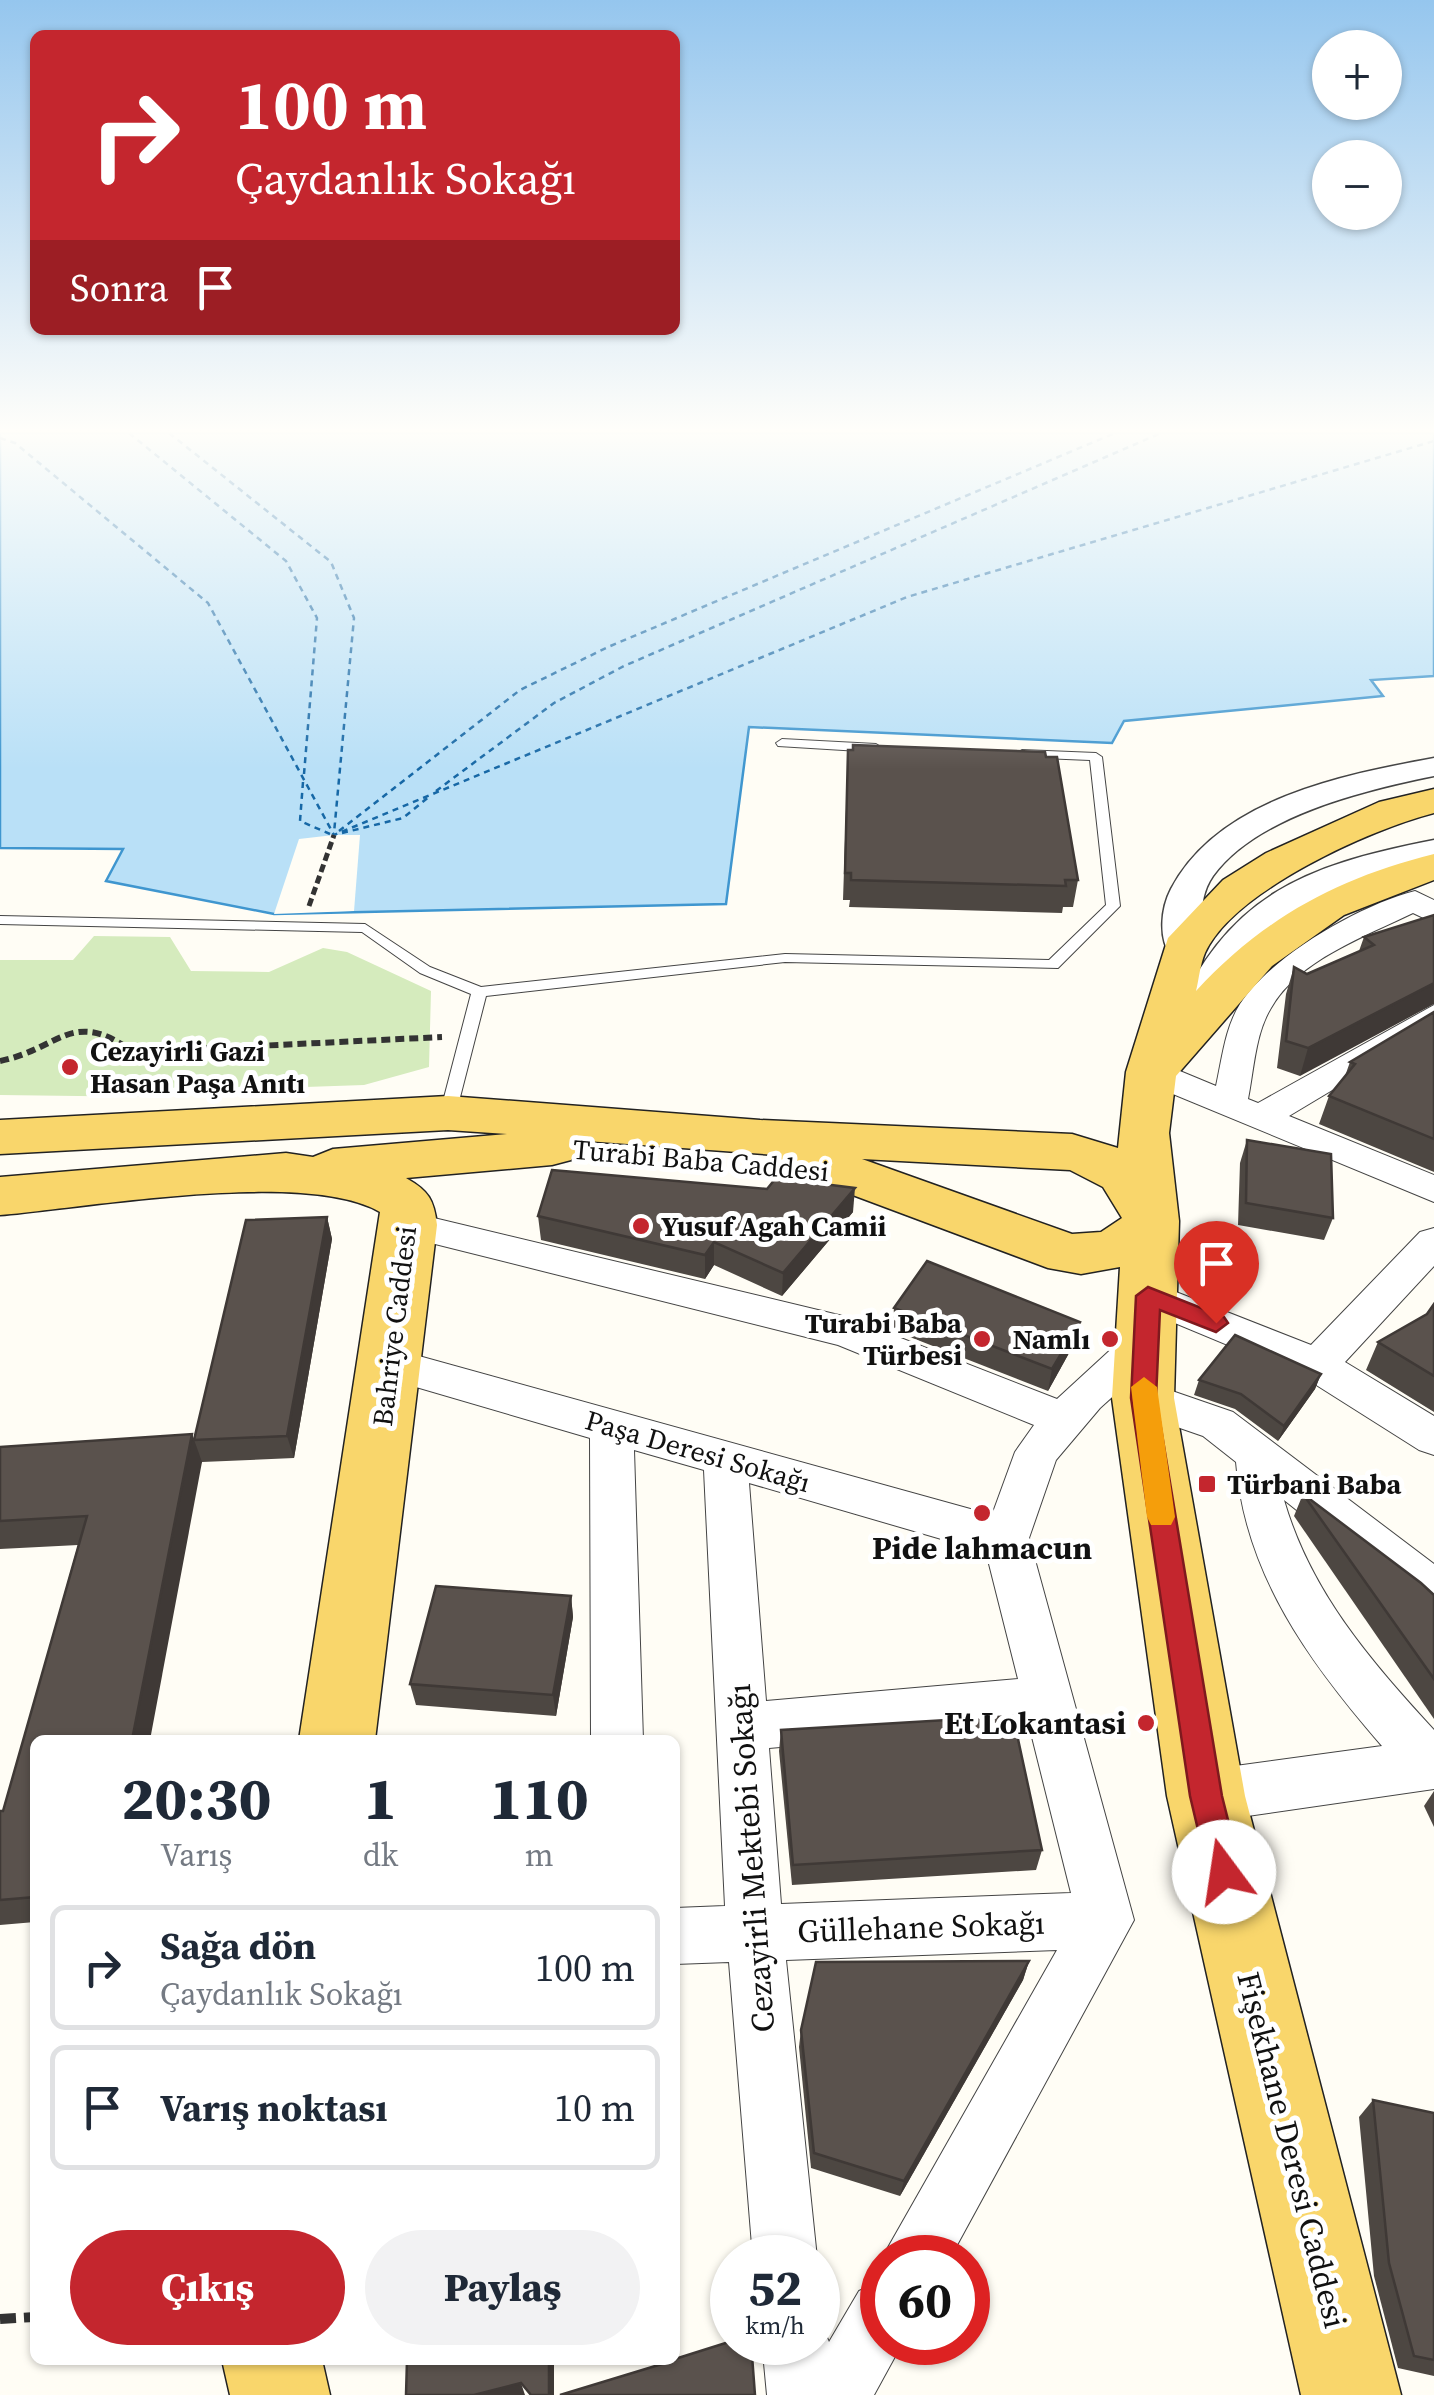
<!DOCTYPE html>
<html lang="tr">
<head>
<meta charset="utf-8">
<style>
  body { margin:0; font-family:"Source Serif 4",serif; background:#f2f2f3; color:#1f2937; height:100vh; display:flex; flex-direction:column; font-size:38px; white-space:nowrap }
  * { box-sizing:border-box; margin:0 }
  p { font-size:32px; color:#747a83 }
  .icon { flex:none; width:55px; height:55px; fill:none; stroke:currentColor; stroke-width:2; stroke-linecap:round; stroke-linejoin:round }
  .map { position:relative; flex:1; overflow:hidden }
  .details { position:absolute; left:30px; top:1735px; width:650px; height:630px; display:flex; flex-direction:column; background:#fff; border-radius:15px; box-shadow:0 2px 8px #0004 }
  .details>* { flex:none }
  .banner { position:absolute; left:30px; top:30px; width:650px; height:305px; border-radius:15px; box-shadow:0 2px 8px #0004; background:#c4262e; color:#fff; overflow:hidden }
  .buttons { position:absolute; left:1312px; top:30px; display:grid; gap:20px }
  .buttons a { display:grid; place-items:center; width:90px; height:90px; border-radius:50%; background:#fff; box-shadow:0 2px 8px #0004; font-size:50px }
  .speed { position:absolute; left:710px; top:2235px; display:flex; gap:20px; font-size:50px; font-weight:700; text-align:center }
  .speed>* { display:grid; place-content:center; width:130px; height:130px; border-radius:50%; background:#fff; box-shadow:0 2px 8px #0004; line-height:1 }
  .speed small { font-size:25px; font-weight:400 }
  .speed .limit { border:15px solid #d22; background:#fff; color:#111 }
  .pin { position:absolute; display:grid; place-items:center; width:85px; height:85px; color:#fff; margin:-102px -42px; border-radius:50% 50% 50% 0; rotate:-45deg; box-shadow:0 0 10px #0007 }
  .pin .icon { rotate:45deg }
  .me { position:absolute; width:110px; margin:-55px; rotate:346deg; stroke-linejoin:round; filter:drop-shadow(0 0 8px #0008) }
  .turn { display:flex; align-items:center; gap:35px; height:210px; padding:0 40px; font-size:45px }
  .turn .icon { width:130px; height:130px; stroke-width:2.5 }
  .turn b { display:block; font-size:70px; line-height:85px }
  .then { display:flex; align-items:center; height:95px; padding:0 40px; background:#0003; gap:20px; font-size:38px }
  .eta { display:flex; justify-content:space-evenly; align-items:center; height:170px; text-align:center }
  .eta b { font-size:60px; font-weight:800; line-height:70px }
  .action { display:flex; gap:20px; margin-top:auto; padding:20px 40px }
  .action a { flex:1; height:115px; border-radius:60px; background:#c4262e; color:#fff; font-size:40px; font-weight:800; line-height:115px; text-align:center }
  .action a+a { background:#f2f2f3; color:#1f2937 }
  ul { padding:0; list-style:none }
  li { display:flex; align-items:center; gap:30px; height:125px; margin:0 20px 15px; padding:0 20px; border:5px solid #e0e1e3; border-radius:15px }
  li div { flex:1 }
  li b { display:block; font-size:38px }
  li em { font-style:normal }
  .map>svg:first-child { display:block }
  .green { fill:#d5ebbd }
  .water { fill:#b9e0f7; stroke:#3f96cf; stroke-width:2.5 }
  .pier { fill:#fffdf5 }
  .lines { fill:none; stroke-linecap:round; stroke-linejoin:round }
  .ferry { stroke:#1768a6; stroke-width:2.5; stroke-dasharray:6 5; stroke-linecap:butt }
  .service-casing { stroke:#444; stroke-width:2 }
  .minor-casing { stroke:#444; stroke-width:2 }
  .tertiary-casing { stroke:#444; stroke-width:3 }
  .primary-casing { stroke:#222; stroke-width:3 }
  .path-far2 { stroke:#333; stroke-width:5; stroke-dasharray:8 4; stroke-linecap:butt }
  .path-far1 { stroke:#333; stroke-width:6; stroke-dasharray:9 5; stroke-linecap:butt }
  .path { stroke:#333; stroke-width:10; stroke-dasharray:16 8; stroke-linecap:butt }
  .service { fill:#fff; fill-rule:evenodd }
  .minor { fill:#fff; fill-rule:evenodd }
  .tertiary { fill:#fff; fill-rule:evenodd }
  .primary { fill:#f9d66b; fill-rule:evenodd }
  .wall { fill:#4d4742 }
  .shaded-wall { fill:#3f3936 }
  .building { fill:#5a524d; stroke:#3f3936; stroke-width:2.5 }
  .route { fill:#c4262e; stroke:#7f191e; stroke-width:2.5 }
  .slow { fill:#f59e0b }
  .poi-dot { fill:#c4262e; stroke:#fff; stroke-width:4 }
  .labels { text-anchor:middle; stroke-width:10; stroke-linejoin:round; paint-order:stroke }
  .poi-label { font-size:28px; font-weight:bold; fill:#111; stroke:#fff; text-anchor:start }
  .street-label { font-size:28px; fill:#111; stroke:#fff }
  .near-poi-label { font-size:32px; font-weight:bold; fill:#111; stroke:#fff }
  .near-street-label { font-size:32px; fill:#111; stroke:#fff }
</style>
</head>
<body>
<div class="map">
<svg width="1434" height="2395" viewBox="0 0 1434 2395">
  <rect width="100%" height="100%" fill="#fffdf5"/>
  <polygon class="green" points="94,936 170,937 191,971 269,972 323,948 347,952 431,991 429,1067 364,1085 184,1091 157,1097 0,1095 0,960 73,960"/>
  <polygon class="water" points="0,433 1434,433 1434,676 1371,680 1383,696 1124,721 1112,743 749,727 726,904 274,914 106,881 123,849 0,848"/>
  <polygon class="pier" points="334,835 360,835 354,911 274,914 299,839"/>
  <g class="lines">
    <g class="ferry">
      <polyline points="129,433 286,561 317,618 304,774"/>
      <polyline points="169,433 331,562 354,618 334,833"/>
      <polyline points="0,438 15,443 208,603 334,835 907,597 1434,441"/>
      <polyline points="303,782 300,821 330,834"/>
      <polyline points="436,791 554,703 624,666 1161,433"/>
      <polyline points="339,831 520,690 608,647 1115,433"/>
      <polyline points="342,833 403,818 430,796"/>
    </g>
    <defs>
      <g id="service">
        <polygon points="782,739 876,744 882,748 876,752 778,746 776,743"/>
        <polygon points="1022,750 1096,753 1102,757 1120,906 1058,968 785,962 486,996 456,1113 448,1118 440,1113 471,994 420,973 362,932 0,924 0,916 365,924 430,967 481,987 785,954 1049,960 1106,905 1090,760 1018,757 1016,754"/>
      </g>
      <g id="minor">
        <path d="M1415 891 1434 900V923L1413 913C1366 936 1298 960 1271 1008 1255 1034 1254 1070 1248 1099L1258 1103 1434 1005V1029L1289 1116 1434 1175V1202L1139 1080 1134 1072 1139 1064H1163L1216 1086C1222 1059 1225 1028 1240 1004 1271 956 1360 905 1415 891Z"/>
        <path d="M409 1212 847 1317 1057 1399 1131 1331 1146 1327 1161 1331 1167 1342 1161 1353 1100 1408 1056 1460 1029 1538 1134 1920 950 2258H882L1057 1950 786 1960 817 2258H753L729 1962 675 1964V1908L725 1906 704 1470 634 1450 643 1740H591L590 1438 375 1375 369 1364 375 1353 390 1348 992 1515 1015 1452 1034 1425 838 1345 395 1234 390 1225 395 1216ZM749 1483 986 1552 1018 1679 766 1701ZM1029 1725 1071 1893 781 1904 769 1748Z"/>
        <polygon points="1434,1228 1434,1266 1345,1362 1434,1416 1434,1455 1419,1450 1302,1376 1134,1306 1128,1296 1134,1286 1148,1281 1311,1345 1420,1232"/>
        <path d="M1143 1381 1233 1412 1434 1564V1612L1417 1606 1284 1500C1311 1593 1370 1660 1434 1730V1789L1206 1822 1187 1814 1180 1796 1187 1778 1206 1770 1382 1746C1310 1663 1245 1575 1236 1462L1203 1436 1128 1410 1122 1398 1128 1386Z"/>
        <polygon points="882,2281 882,2342 903,2342 874,2395 767,2395 762,2342 818,2342 818,2318 829,2342 859,2291"/>
      </g>
      <g id="tertiary">
        <path d="M1434 758V776C1365 790 1256 816 1213 876 1192 906 1210 937 1197 956H1171C1158 938 1161 908 1171 889 1218 799 1342 775 1434 758Z"/>
        <path d="M1434 840V860C1363 875 1282 902 1238 963 1223 984 1220 1012 1205 1033H1177L1171 1025C1226 896 1301 866 1434 840Z"/>
      </g>
      <g id="primary">
        <path d="M1434 789V813C1371 829 1233 891 1205 953 1200 965 1199 979 1196 991 1263 918 1338 878 1434 854V880L1344 915 1272 966 1176 1076 1169 1133 1179 1221 1174 1398 1245 1796 1401 2395H1301L1167 1796 1112 1398 1120 1267 1081 1274 1048 1268 834 1188 778 1177 770 1164 776 1155 573 1140 579 1148 571 1160 552 1165 406 1178C429 1191 434 1200 437 1225L375 1740H299L380 1212C306 1169 91 1207 0 1215V1177L286 1153 313 1157 333 1149 507 1134 448 1130 0 1154V1120L448 1096 760 1120 1072 1134 1118 1148 1126 1072 1168 938 1223 880 1266 853 1379 802ZM862 1159 1070 1170 1103 1187 1122 1218 1101 1232 1072 1234Z"/>
        <polygon points="222,2360 322,2360 330,2395 230,2395"/>
      </g>
    </defs>
    <use href="#service" class="service-casing"/>
    <use href="#minor" class="minor-casing"/>
    <use href="#tertiary" class="tertiary-casing"/>
    <use href="#primary" class="primary-casing"/>
    <polyline class="path-far2" points="309,906 334,835"/>
    <path class="path-far1" d="M0 1061C60 1049 72 1007 133 1052L442 1037"/>
    <polyline class="path" points="0,2319 35,2317"/>
    <use href="#service" class="service"/>
    <use href="#minor" class="minor"/>
    <use href="#tertiary" class="tertiary"/>
    <use href="#primary" class="primary"/>
  </g>
  <g class="wall">
    <polygon points="848,750 853,750 1078,880 1073,907 1063,907 1062,913 849,907 850,900 843,900"/>
    <polygon points="1434,915 1300,1076 1277,1068 1286,994 1294,967 1307,974 1359,951 1364,937"/>
    <polygon points="1434,1012 1434,1172 1319,1124 1329,1096 1345,1076 1350,1062"/>
    <polygon points="1247,1140 1333,1218 1324,1240 1238,1225 1240,1163"/>
    <polygon points="853,1212 782,1296 714,1265 705,1279 541,1240 538,1216"/>
    <polygon points="327,1217 332,1239 294,1458 202,1462 35,1740 35,1922 0,1925 0,1811 3,1811 78,1545 0,1549 0,1447 192,1434 194,1440"/>
    <polygon points="1434,1304 1434,1412 1366,1370 1378,1342 1427,1314"/>
    <polygon points="894,1308 1080,1322 1074,1344 1048,1391 892,1330"/>
    <polygon points="1321,1374 1315,1389 1278,1441 1235,1409 1194,1395 1199,1380"/>
    <polygon points="1303,1494 1434,1595 1434,1719 1294,1516"/>
    <polygon points="571,1596 573,1617 556,1716 416,1705 410,1684"/>
    <polygon points="781,1730 1042,1850 1036,1870 792,1885 779,1751"/>
    <polygon points="1434,1791 1434,1827 1424,1806"/>
    <polygon points="1029,1961 1023,1980 900,2196 811,2168 799,2047 801,2030"/>
    <polygon points="1373,2100 1434,2113 1434,2376 1398,2368 1374,2276 1359,2117"/>
  </g>
  <g class="shaded-wall">
    <polygon points="1434,983 1434,1004 1300,1076 1308,1048"/>
    <polygon points="855,1188 853,1212 782,1296 783,1273"/>
    <polygon points="327,1217 332,1239 294,1458 287,1436"/>
    <polygon points="714,1242 714,1265 705,1279 705,1255"/>
    <polygon points="1080,1322 1074,1344 1048,1391 1052,1369"/>
    <polygon points="1321,1374 1315,1389 1278,1441 1284,1426"/>
    <polygon points="192,1434 202,1462 150,1740 132,1740"/>
    <polygon points="571,1596 573,1617 556,1716 553,1695"/>
    <polygon points="1029,1961 1023,1980 900,2196 904,2181"/>
    <rect x="549" y="2360" width="5" height="35"/>
    <polygon points="521,2383 525,2395 474,2395"/>
  </g>
  <g class="building">
    <polygon points="853,745 1045,752 1046,757 1057,757 1078,880 1065,880 1066,886 851,880 851,873 845,873 848,750 853,750"/>
    <polygon points="1434,915 1434,983 1308,1048 1286,1041 1294,967 1307,974 1374,945 1364,937"/>
    <polygon points="1434,1012 1434,1139 1329,1096 1355,1064 1350,1062"/>
    <polygon points="1247,1140 1331,1154 1333,1218 1246,1203"/>
    <polygon points="552,1170 767,1189 776,1178 855,1188 783,1273 714,1242 705,1255 538,1216"/>
    <polygon points="327,1217 287,1436 194,1440 246,1220"/>
    <polygon points="927,1261 1080,1322 1052,1369 894,1308"/>
    <polygon points="1434,1304 1434,1376 1378,1342 1427,1314"/>
    <polygon points="1235,1335 1321,1374 1284,1426 1241,1394 1199,1380"/>
    <polygon points="192,1434 132,1740 35,1740 35,1897 0,1900 0,1811 3,1811 87,1516 0,1521 0,1447"/>
    <polygon points="1303,1494 1421,1583 1434,1595 1434,1679"/>
    <polygon points="436,1586 571,1596 553,1695 410,1684"/>
    <polygon points="1013,1716 1042,1850 793,1865 781,1730"/>
    <polygon points="1029,1961 904,2181 814,2153 801,2030 816,1962"/>
    <polygon points="1373,2100 1434,2113 1434,2360 1414,2356 1389,2263"/>
    <polygon points="732,2341 732,2342 751,2342 755,2395 560,2395 675,2360 675,2359"/>
    <polygon points="407,2360 549,2360 549,2395 531,2395 521,2383 474,2395 406,2395"/>
  </g>
  <linearGradient id="sky" x2="0" y2="1"><stop stop-color="#95c6ee"/><stop offset="0.56" stop-color="#fffefa"/><stop offset="1" stop-color="#fffefa" stop-opacity="0"/></linearGradient>
  <rect width="1434" height="769" fill="url(#sky)"/>
  <polygon class="route" points="1148,1287 1224,1317 1228,1323 1216,1332 1160,1310 1156,1398 1222,1796 1241,1872 1236,1883 1224,1888 1212,1883 1208,1872 1190,1796 1131,1398 1136,1296"/>
  <polygon class="slow" points="1144,1377 1157,1387 1175,1517 1171,1525 1151,1525 1147,1517 1131,1387"/>
  <g class="poi-dot">
    <circle cx="70" cy="1067" r="10"/>
    <circle cx="641" cy="1226" r="10"/>
    <circle cx="982" cy="1339" r="10"/>
    <circle cx="1110" cy="1339" r="10"/>
    <rect x="1197" y="1474" width="20" height="20" rx="5"/>
    <circle cx="982" cy="1513" r="10"/>
    <circle cx="1146" cy="1723" r="10"/>
  </g>
  <g class="labels">
    <g class="poi-label">
      <text x="90" y="1061">Cezayirli Gazi<tspan x="90" dy="32">Hasan Paşa Anıtı</tspan></text>
      <text x="661" y="1236">Yusuf Agah Camii</text>
      <text x="962" y="1333" text-anchor="end">Turabi Baba<tspan x="962" dy="32">Türbesi</tspan></text>
      <text x="1090" y="1349" text-anchor="end">Namlı</text>
      <text x="1227" y="1494">Türbani Baba</text>
    </g>
    <g class="street-label">
      <text transform="translate(701 1160) rotate(5)" y="10">Turabi Baba Caddesi</text>
      <text transform="translate(394 1326) rotate(-83)" y="10">Bahriye Caddesi</text>
      <text transform="translate(698 1451) rotate(16)" y="10">Paşa Deresi Sokağı</text>
    </g>
    <g class="near-poi-label">
      <text x="982" y="1559">Pide lahmacun</text>
      <text x="1126" y="1734" text-anchor="end">Et Lokantasi</text>
    </g>
    <g class="near-street-label">
      <text transform="translate(751 1858) rotate(-94)" y="11">Cezayirli Mektebi Sokağı</text>
      <text transform="translate(921 1927) rotate(-2)" y="11">Güllehane Sokağı</text>
      <text transform="translate(1292 2150) rotate(76)" y="11">Fişekhane Deresi Caddesi</text>
    </g>
  </g>
</svg>
<div class="buttons">
<a>+</a>
<a>−</a>
</div>
<div class="speed"><div>52<small>km/h</small></div><div class="limit">60</div></div>
<div class="pin" style="left:1216px;top:1323px;background:#d93025"><svg class="icon" aria-label="arrive" viewBox="0 0 24 24"><path d="M6 21V4h12l-3 4 3 4H6"/></svg></div>
<svg class="me" style="left:1224px;top:1872px" viewBox="-20 -20 40 40"><circle r="19" fill="#fff"/><path d="M0-13L10 11 0 6-10 11z" fill="#c4262e"/></svg>
<div class="banner">
<div class="turn"><svg class="icon" aria-label="right" viewBox="0 0 24 24"><path d="M7 20v-9h11M14 6l5 5-5 5"/></svg><div><b>100 m</b>Çaydanlık Sokağı</div></div>
<div class="then">Sonra<svg class="icon" aria-label="arrive" viewBox="0 0 24 24"><path d="M6 21V4h12l-3 4 3 4H6"/></svg></div>
</div>
<section class="details">
<div class="eta">
<div><b>20:30</b><p>Varış</p></div>
<div><b>1</b><p>dk</p></div>
<div><b>110</b><p>m</p></div>
</div>
<ul>
<li><svg class="icon" aria-label="right" viewBox="0 0 24 24"><path d="M7 20v-9h11M14 6l5 5-5 5"/></svg><div><b>Sağa dön</b><p>Çaydanlık Sokağı</p></div><em>100 m</em></li>
<li><svg class="icon" aria-label="arrive" viewBox="0 0 24 24"><path d="M6 21V4h12l-3 4 3 4H6"/></svg><div><b>Varış noktası</b></div><em>10 m</em></li>
</ul>
<div class="action"><a>Çıkış</a><a>Paylaş</a></div>
</section>
</div>
</body>
</html>
